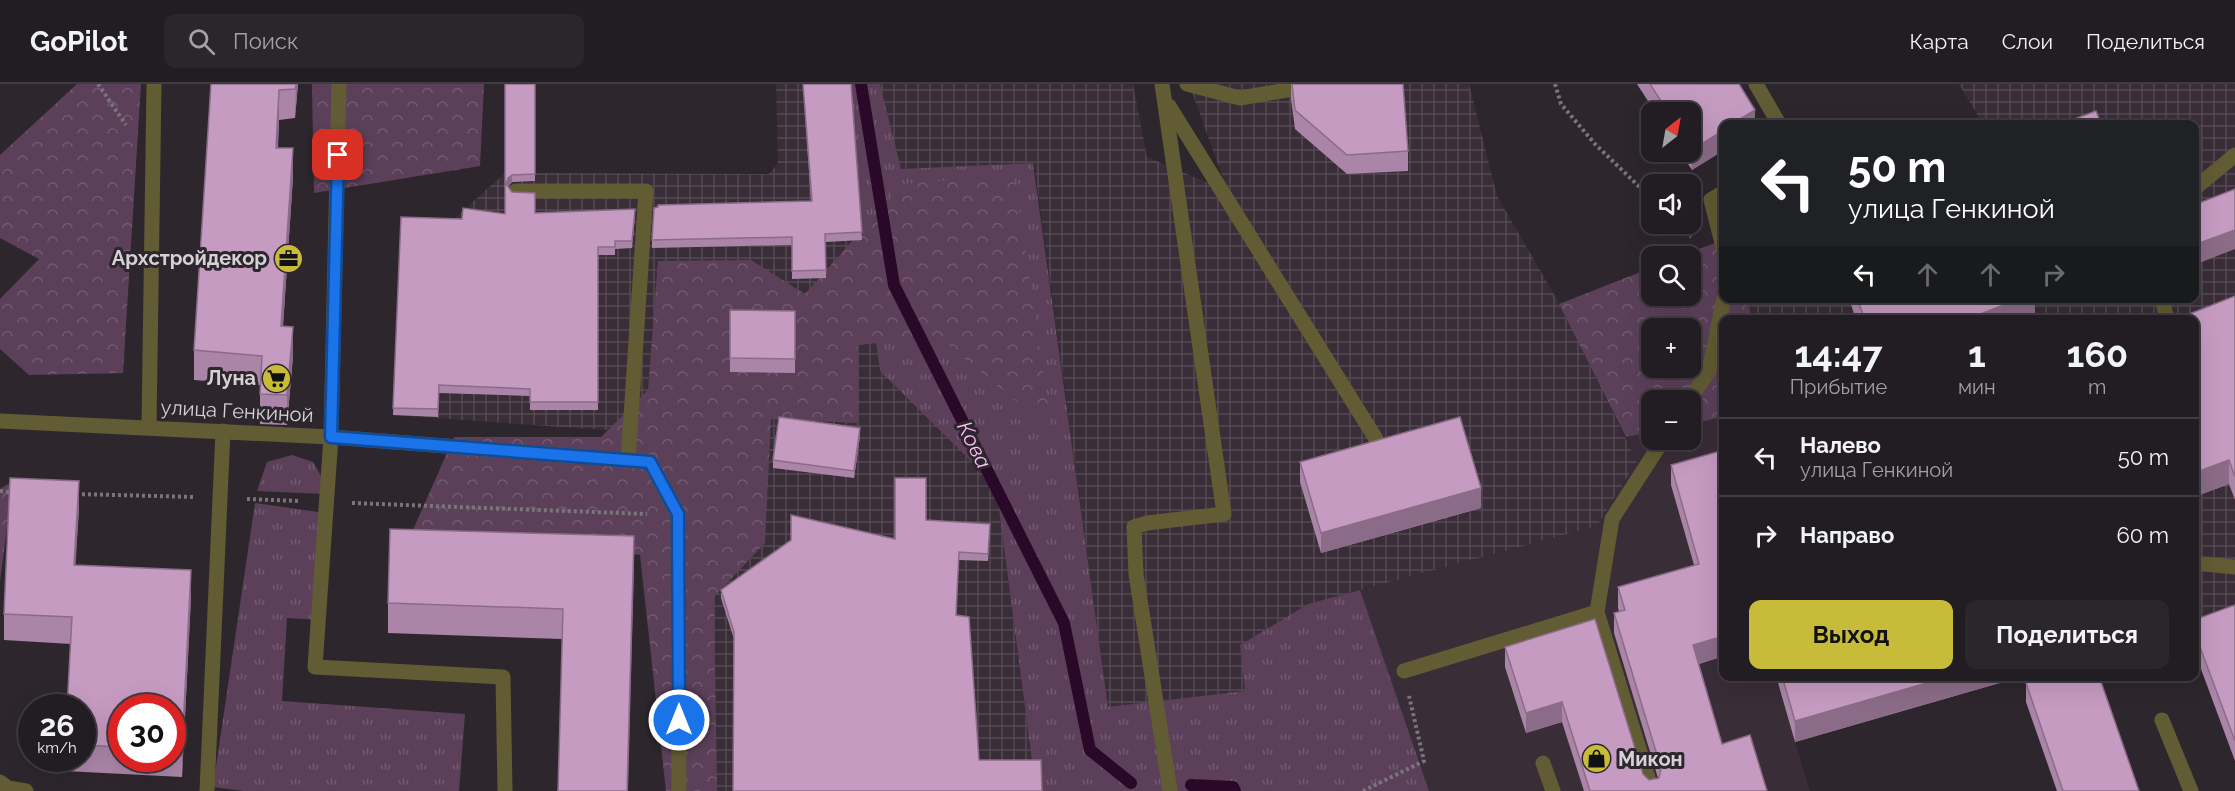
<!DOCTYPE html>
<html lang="ru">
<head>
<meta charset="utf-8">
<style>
  body { margin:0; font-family:Raleway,sans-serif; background:#2a262a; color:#f1f3f6; height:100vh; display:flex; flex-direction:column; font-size:22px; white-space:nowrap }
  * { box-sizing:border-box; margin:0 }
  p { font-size:20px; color:#a2a2a5 }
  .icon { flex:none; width:33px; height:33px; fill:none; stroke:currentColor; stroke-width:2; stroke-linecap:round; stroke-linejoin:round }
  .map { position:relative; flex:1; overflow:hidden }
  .side { position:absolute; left:1719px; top:231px; width:480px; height:366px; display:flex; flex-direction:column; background:#221d22; border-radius:12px; box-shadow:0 6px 24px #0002,0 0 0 2px #3f3b40 }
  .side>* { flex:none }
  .hud { position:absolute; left:1719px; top:36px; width:480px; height:183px; border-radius:12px; box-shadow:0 6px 24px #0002,0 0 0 2px #3f3b40; background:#202124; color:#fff; overflow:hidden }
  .needle { width:39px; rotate:31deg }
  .buttons { position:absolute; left:1641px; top:18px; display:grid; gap:12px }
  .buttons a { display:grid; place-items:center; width:60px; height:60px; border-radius:12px; background:#221d22; box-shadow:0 6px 24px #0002,0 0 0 2px #3f3b40; font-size:30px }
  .speed { position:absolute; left:18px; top:610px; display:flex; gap:12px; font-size:30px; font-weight:700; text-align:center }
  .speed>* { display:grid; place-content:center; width:78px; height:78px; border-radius:50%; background:#221d22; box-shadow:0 6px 24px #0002,0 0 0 2px #3f3b40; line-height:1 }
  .speed small { font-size:15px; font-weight:400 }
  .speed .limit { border:9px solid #d22; background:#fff; color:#111 }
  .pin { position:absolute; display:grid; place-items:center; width:51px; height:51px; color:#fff; margin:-26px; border-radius:12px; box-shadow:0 3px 9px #0006 }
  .me { position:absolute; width:66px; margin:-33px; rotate:0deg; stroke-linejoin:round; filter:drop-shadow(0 0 4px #0008) }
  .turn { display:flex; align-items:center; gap:21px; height:126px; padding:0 30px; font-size:27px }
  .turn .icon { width:78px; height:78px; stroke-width:2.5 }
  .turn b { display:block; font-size:42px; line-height:51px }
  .lanes { display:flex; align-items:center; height:57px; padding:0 30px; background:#0003; justify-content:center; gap:30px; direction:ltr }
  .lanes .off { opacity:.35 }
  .eta { display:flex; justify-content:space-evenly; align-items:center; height:102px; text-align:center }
  .eta b { font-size:36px; font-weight:700; line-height:42px }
  .button { display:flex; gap:12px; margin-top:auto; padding:12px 30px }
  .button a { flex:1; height:69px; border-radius:12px; background:#c9bb3a; color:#111; font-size:24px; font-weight:700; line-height:69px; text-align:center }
  .button a+a { background:#2a262a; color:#f1f3f6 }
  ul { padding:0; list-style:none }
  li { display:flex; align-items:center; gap:18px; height:78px; padding:0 30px; border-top:2px solid #3f3b40 }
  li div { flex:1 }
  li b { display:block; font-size:22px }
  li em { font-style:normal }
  header { display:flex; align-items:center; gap:36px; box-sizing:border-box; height:84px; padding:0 30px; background:#221d22; border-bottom:2px solid #3f3b40 }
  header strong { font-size:28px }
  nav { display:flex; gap:33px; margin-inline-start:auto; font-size:21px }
  .search { width:420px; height:54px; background:#2a262a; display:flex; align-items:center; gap:15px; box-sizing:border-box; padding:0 21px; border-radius:12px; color:#a2a2a5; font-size:22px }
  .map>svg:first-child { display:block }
  .built { fill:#392d37 }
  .industrial { fill:url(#industrial-grid) }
  .grass { fill:url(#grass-tufts) }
  .forest { fill:url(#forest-crowns); fill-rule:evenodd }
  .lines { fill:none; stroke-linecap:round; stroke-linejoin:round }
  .stream { stroke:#2a0828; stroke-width:12 }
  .path { stroke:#7a757a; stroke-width:4; stroke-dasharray:3 3; stroke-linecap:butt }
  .minor { stroke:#615c33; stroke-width:15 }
  .wall { fill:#aa85a7; fill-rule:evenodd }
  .shaded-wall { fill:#8b6c88 }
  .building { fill:#c69bc2; stroke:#8b6c88; stroke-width:1.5 }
  .route-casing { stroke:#114b97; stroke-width:15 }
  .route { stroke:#1a73e8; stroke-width:10 }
  .labels { text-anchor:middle; stroke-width:6; stroke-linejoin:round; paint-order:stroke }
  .poi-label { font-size:20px; font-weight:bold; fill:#d5d1d5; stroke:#2d272d; text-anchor:end }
  .street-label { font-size:20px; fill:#d5d1d5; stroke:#2d272d }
  .water-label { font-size:21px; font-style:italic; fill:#febef8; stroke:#2d272d }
</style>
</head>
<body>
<header>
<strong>GoPilot</strong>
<div class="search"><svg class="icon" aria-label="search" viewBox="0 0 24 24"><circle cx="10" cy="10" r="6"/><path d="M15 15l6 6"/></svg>Поиск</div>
<nav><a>Карта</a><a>Слои</a><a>Поделиться</a></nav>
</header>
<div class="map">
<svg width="2235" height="707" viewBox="0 0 2235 707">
  <defs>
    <pattern id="industrial-grid" width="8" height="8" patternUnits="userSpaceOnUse" patternTransform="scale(1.5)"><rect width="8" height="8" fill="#392d37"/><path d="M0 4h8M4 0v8" fill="none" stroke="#554a53"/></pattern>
    <pattern id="grass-tufts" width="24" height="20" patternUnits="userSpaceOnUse" patternTransform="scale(1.5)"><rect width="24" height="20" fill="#5c405a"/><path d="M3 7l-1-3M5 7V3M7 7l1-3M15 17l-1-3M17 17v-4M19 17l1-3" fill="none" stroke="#725b71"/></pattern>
    <pattern id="forest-crowns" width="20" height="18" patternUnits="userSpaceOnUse" patternTransform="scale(1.5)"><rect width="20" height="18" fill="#5c405a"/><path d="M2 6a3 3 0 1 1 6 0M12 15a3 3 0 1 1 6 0" fill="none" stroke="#725b71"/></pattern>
  </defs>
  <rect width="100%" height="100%" fill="#2d272d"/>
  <polygon class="built" points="1723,333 1724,592 1782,593 1776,595 1810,707 1429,707 1360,506 1597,442 1637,377 1626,353 1651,348 1652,356 1690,356 1691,340"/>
  <g class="industrial">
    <polygon points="776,0 850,0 880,287 996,402 1036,707 699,707 661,350 393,331 401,140 446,142 505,89 768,90 778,80"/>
    <polygon points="880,0 1133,0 1147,73 1206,98 1224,97 1189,0 1469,0 1497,112 1559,219 1637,377 1597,442 1308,520 1240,561 1246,607 1108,624 1034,79 900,86"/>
    <polygon points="1959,0 2235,0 2235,677 2195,566 2194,236 1752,236 1747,215 2194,214 2194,40 1983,40"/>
  </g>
  <g class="grass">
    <polygon points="850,0 880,0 901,85 1033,79 1108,623 1245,607 1240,561 1308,520 1360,506 1429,707 1036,707 996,402 880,287 862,156"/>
    <polygon points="292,371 313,378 323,396 324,410 257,407 267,378"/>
    <polygon points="255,419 325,429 321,536 287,534 282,617 465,630 459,707 244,707 213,703"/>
  </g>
  <g class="forest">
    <polygon points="77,0 141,0 123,289 29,291 0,265 0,215 39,175 0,154 0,71"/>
    <polygon points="312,0 484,0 480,82 314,109"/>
    <polygon points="1014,91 1052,347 939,253 858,261 858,339 771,335 765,459 714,513 717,707 666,707 640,471 413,446 454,353 601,353 648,306 658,177 751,176 805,210 903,100"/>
    <path d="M1723 156 1724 214 1747 215 1752 235 1724 236 1723 333 1691 340 1690 316H1652L1651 348 1626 353 1559 220 1651 184 1652 212H1690V172H1680ZM1652 244H1690V284H1652Z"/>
    <polygon points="13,397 0,497 0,405"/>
  </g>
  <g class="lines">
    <g class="stream">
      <polyline points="861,0 894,201 1064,539 1090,666 1131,699"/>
      <polyline points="1191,701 1233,703 1235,707"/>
    </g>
    <g class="path">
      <polyline points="98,0 126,41"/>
      <polyline points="1555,0 1561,20 1595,60 1652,115"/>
      <polyline points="1677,140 1691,153"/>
      <polyline points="0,407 14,408"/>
      <polyline points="76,410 194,413"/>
      <polyline points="247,415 299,417"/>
      <polyline points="352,419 647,430"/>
      <polyline points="1363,707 1424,677 1409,612"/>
    </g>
    <g class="minor">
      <polyline points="339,0 331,353 315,583 503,593 505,707"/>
      <polyline points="1162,0 1224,430 1147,439 1134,443 1136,490 1170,707"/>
      <polyline points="1187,0 1240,14 1322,0"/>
      <polyline points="1756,0 1779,40"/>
      <polyline points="1169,22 1376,355"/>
      <polyline points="2194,105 2235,71"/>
      <polyline points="516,107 646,107 628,377"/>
      <polyline points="1724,108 1711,116 1724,167"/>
      <polyline points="2162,214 2167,236"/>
      <polyline points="1689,316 1709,287 1724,214"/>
      <polyline points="0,337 331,353 650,378 678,430 679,707"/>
      <polyline points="149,343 154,0"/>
      <polyline points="2194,479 2235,483"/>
      <polyline points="1404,587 1597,528"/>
      <polyline points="2162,636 2191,707"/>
      <polyline points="1543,679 1553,707"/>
      <polyline points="0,698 8,704 26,707"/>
      <polyline points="207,707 223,347"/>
      <polyline points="1652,707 1597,528 1612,435 1663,356"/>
    </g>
  </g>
  <g class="wall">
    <polygon points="211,0 298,0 295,34 279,36 278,64 293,93 283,242 293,272 287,341 260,340 260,301 194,296 194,266"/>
    <polygon points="505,0 535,0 535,97 512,98 508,102 512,108 535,129 635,132 632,164 615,165 615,171 598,171 598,326 530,326 530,312 439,309 438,333 393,331 401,133 462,135 505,130"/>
    <polygon points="803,0 851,0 862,156 826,158 826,194 792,195 792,161 652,164 652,156 811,117"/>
    <polygon points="1291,0 1403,0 1408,67 1408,87 1347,90 1295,45 1291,15"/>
    <polygon points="1637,0 1739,0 1755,40 1724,40 1724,66 1692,86 1680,68 1690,68 1690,28 1655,28"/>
    <polygon points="2235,212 2235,416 2229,400 2194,413 2194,236"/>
    <polygon points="1849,214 2035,214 2035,232 2025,236 1856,236"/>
    <polygon points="730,226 795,227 795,289 730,288"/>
    <polygon points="860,352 854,394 773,384 773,376"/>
    <polygon points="1724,366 1724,572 1699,580 1722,660 1767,707 1584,707 1562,638 1526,649 1505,583 1505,563 1649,696 1658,694 1614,549 1614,529 1619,527 1618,524 1618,503 1694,481 1671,401 1671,381"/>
    <polygon points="1300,378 1481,424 1321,469 1300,398"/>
    <path d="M79 424 75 481 191 513 182 693 65 687V675H82V624L71 560 4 556V530ZM122 624H172V675H122Z"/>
    <polygon points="926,436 990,440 988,477 959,476 733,707 734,555 721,514 721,506 895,455"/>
    <polygon points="634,482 562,555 388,549 388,519"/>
    <polygon points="2235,521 2235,677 2194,566 2194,536"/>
    <polygon points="1776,592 2010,592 2010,596 1795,658"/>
    <polygon points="2026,599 2139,707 2057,707 2026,618"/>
  </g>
  <g class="shaded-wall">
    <polygon points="296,0 298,0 295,34"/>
    <polygon points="279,6 279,36 276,94 276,64"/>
    <polygon points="1755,26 1755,40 1732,40"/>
    <polygon points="1724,46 1724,66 1692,86 1692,66"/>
    <polygon points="293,64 293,93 281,272 281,242"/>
    <polygon points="512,91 512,98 508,102 506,100 508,94"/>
    <polygon points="2235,146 2235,165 2194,181 2194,161"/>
    <polygon points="2022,214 2035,214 2035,232 2025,236 1965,236"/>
    <polygon points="293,243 293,272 287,341 287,311"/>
    <polygon points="860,344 860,352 854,394 854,387"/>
    <polygon points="2229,376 2229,400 2194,413 2194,389"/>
    <polygon points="79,397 79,424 74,507 74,481"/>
    <polygon points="1481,404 1481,424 1321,469 1321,449"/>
    <polygon points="634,452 634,482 628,707 627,707"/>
    <polygon points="191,486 191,513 182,693 182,666"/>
    <polygon points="1724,552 1724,572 1693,581 1693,561"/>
    <polygon points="1951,592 2010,592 2010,596 1795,658 1795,637"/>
    <polygon points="1562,618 1562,638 1526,649 1526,629"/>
  </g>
  <g class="building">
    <polygon points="211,0 296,0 295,5 279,6 276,64 293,64 281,242 293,243 287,311 260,310 262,272 194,266"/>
    <polygon points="505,0 535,0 535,90 512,91 508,94 506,100 512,108 535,109 535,129 635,125 632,157 615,157 615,163 598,163 598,318 530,318 530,305 439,301 438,325 393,324 401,133 462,135 463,124 505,130"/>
    <polygon points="803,0 851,0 862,148 825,150 826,186 792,187 792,153 652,156 654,124 658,123 658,121 812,117"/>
    <polygon points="1292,0 1403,0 1408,67 1347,71 1295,26"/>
    <polygon points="1650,0 1739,0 1755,26 1732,40 1724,40 1724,46 1692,66 1690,64 1690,28 1668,28"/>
    <polygon points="2096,27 2101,40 2061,40"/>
    <polygon points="2235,105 2235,146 2194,161 2194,121"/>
    <polygon points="2235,212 2235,393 2229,376 2194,389 2194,236 2174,236"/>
    <polygon points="1857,214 2022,214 1965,236 1865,236"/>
    <polygon points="730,226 795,227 795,275 730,274"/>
    <polygon points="779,333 860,344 854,387 773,376"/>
    <polygon points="1460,333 1481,404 1321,449 1300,378"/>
    <polygon points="1724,366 1724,552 1693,561 1722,660 1750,651 1767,707 1590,707 1562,618 1526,629 1505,563 1595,535 1643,690 1649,696 1659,694 1661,684 1614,529 1625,526 1618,503 1699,480 1671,381"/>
    <polygon points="10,394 79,397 74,481 191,486 182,666 172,666 172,624 122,624 122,663 82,661 82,624 67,624 72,533 4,530"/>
    <polygon points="895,394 926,394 926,436 990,440 988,470 959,468 956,531 969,533 979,676 1041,676 1042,707 733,707 734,548 721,506 791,456 791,431 895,455"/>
    <polygon points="390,445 634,452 627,707 558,707 563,525 388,519"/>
    <polygon points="2235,521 2235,657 2194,547 2194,536"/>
    <polygon points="1782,592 1951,592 1795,637"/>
    <polygon points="2044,592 2099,592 2139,707 2063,707 2026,599"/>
  </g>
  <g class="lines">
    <defs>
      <polyline id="route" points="338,71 331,353 650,378 678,430 679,636"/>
    </defs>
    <use href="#route" class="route-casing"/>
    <use href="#route" class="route"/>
  </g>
  <defs>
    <symbol id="office-disc" viewBox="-11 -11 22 22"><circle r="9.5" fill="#c9bb3a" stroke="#2d272d"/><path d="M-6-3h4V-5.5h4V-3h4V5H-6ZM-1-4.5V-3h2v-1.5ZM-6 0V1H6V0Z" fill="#111"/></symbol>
    <symbol id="supermarket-disc" viewBox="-11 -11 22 22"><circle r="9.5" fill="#c9bb3a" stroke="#2d272d"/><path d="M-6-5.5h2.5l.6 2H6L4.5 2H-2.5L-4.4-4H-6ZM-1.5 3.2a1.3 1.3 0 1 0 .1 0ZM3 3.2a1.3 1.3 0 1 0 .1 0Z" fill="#111"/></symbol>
    <symbol id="shop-disc" viewBox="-11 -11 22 22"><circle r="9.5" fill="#c9bb3a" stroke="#2d272d"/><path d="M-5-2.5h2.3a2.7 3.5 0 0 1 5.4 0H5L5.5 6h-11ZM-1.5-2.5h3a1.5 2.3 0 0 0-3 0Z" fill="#111"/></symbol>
  </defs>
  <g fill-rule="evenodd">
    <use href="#office-disc" x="272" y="158" width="33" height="33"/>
    <use href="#supermarket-disc" x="260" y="278" width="33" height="33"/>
    <use href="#shop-disc" x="1580" y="658" width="33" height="33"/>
  </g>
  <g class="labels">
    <g class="poi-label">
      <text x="267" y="181">Архстройдекор</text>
      <text x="256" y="301">Луна</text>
      <text x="1618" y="682" text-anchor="start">Микон</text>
    </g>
    <g class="street-label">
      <text transform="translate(237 327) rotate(3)" y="7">улица Генкиной</text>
    </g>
    <g class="water-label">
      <text transform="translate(974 361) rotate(63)" y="7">Кова</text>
    </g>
  </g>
</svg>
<div class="buttons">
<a><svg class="needle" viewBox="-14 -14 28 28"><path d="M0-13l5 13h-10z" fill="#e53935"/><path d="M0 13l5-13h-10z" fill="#a2a2a5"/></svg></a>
<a><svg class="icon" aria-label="sound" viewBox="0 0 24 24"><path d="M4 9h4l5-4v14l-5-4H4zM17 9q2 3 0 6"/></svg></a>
<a><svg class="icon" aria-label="search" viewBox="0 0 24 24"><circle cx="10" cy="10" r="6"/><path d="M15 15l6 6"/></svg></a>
<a>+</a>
<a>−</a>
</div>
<div class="speed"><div>26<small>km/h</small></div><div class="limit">30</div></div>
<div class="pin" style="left:338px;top:71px;background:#d93025"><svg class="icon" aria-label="arrive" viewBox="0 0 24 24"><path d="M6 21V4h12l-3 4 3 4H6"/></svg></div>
<svg class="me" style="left:679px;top:636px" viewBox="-20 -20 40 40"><circle r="17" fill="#1a73e8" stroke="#fff" stroke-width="3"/><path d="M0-11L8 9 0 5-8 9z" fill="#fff"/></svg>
<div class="hud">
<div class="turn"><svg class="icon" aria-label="left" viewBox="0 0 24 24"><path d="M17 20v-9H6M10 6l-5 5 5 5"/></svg><div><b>50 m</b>улица Генкиной</div></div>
<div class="lanes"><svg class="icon" aria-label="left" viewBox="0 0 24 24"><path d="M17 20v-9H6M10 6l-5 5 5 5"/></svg><svg class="icon off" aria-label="ahead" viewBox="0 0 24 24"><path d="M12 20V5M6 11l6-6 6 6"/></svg><svg class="icon off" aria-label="ahead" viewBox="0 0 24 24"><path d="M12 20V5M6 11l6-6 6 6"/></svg><svg class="icon off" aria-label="right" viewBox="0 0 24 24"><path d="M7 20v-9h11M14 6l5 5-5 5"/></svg></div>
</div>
<section class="side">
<div class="eta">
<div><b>14:47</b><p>Прибытие</p></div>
<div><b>1</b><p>мин</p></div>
<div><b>160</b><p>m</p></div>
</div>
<ul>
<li><svg class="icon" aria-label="left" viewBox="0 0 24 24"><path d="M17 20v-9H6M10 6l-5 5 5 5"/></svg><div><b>Налево</b><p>улица Генкиной</p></div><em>50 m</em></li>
<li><svg class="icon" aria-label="right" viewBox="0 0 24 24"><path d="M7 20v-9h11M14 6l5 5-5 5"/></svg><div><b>Направо</b></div><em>60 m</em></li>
</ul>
<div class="button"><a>Выход</a><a>Поделиться</a></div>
</section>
</div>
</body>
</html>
